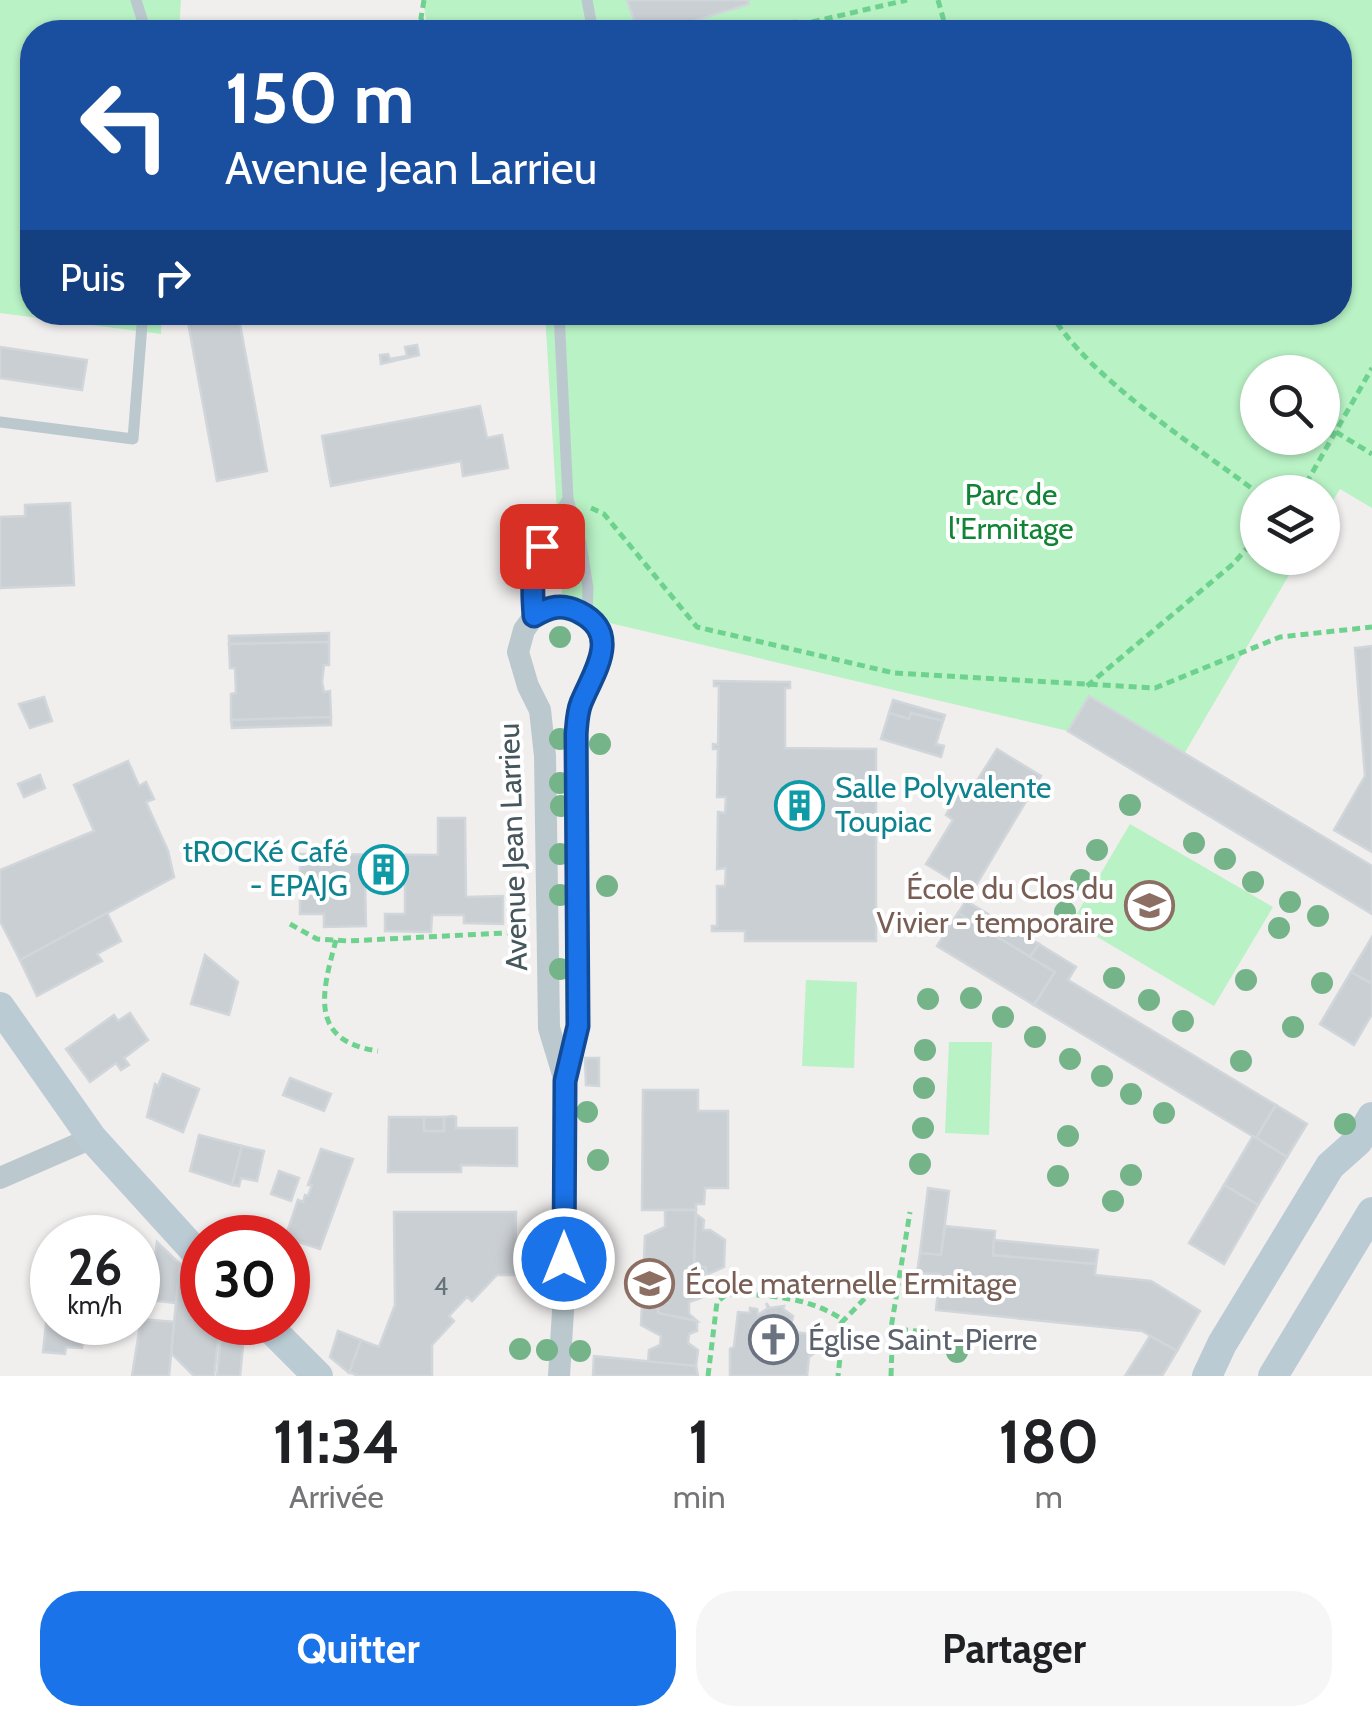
<!DOCTYPE html>
<html lang="fr">
<head>
<meta charset="utf-8">
<style>
  body { margin:0; font-family:Cabin,sans-serif; background:#f6f6f6; color:#202124; height:100vh; display:flex; flex-direction:column; font-size:38px; white-space:nowrap }
  * { box-sizing:border-box; margin:0 }
  p { font-size:32px; color:#757577 }
  .icon { flex:none; width:55px; height:55px; fill:none; stroke:currentColor; stroke-width:2; stroke-linecap:round; stroke-linejoin:round }
  .map { position:relative; height:1376px; overflow:hidden }
  .details { display:flex; flex-direction:column; background:#fff; flex:1 }
  .details>* { flex:none }
  .guide { position:absolute; left:20px; top:20px; width:1332px; height:305px; border-radius:40px; box-shadow:0 2px 8px #0004; background:#1a4fa0; color:#fff; overflow:hidden }
  .tools { position:absolute; left:1240px; top:355px; display:grid; gap:20px }
  .tools a { display:grid; place-items:center; width:100px; height:100px; border-radius:50%; background:#fff; box-shadow:0 2px 8px #0004; font-size:50px }
  .speed { position:absolute; left:30px; top:1215px; display:flex; gap:20px; font-size:50px; font-weight:700; text-align:center }
  .speed>* { display:grid; place-content:center; width:130px; height:130px; border-radius:50%; background:#fff; box-shadow:0 2px 8px #0004; line-height:1 }
  .speed small { font-size:25px; font-weight:400 }
  .speed .limit { border:15px solid #d22; background:#fff; color:#111 }
  .pin { position:absolute; display:grid; place-items:center; width:85px; height:85px; color:#fff; margin:-42px; border-radius:20px; box-shadow:0 5px 15px #0006 }
  .me { position:absolute; width:110px; margin:-55px; rotate:0deg; stroke-linejoin:round; filter:drop-shadow(0 0 8px #0008) }
  .turn { display:flex; align-items:center; gap:35px; height:210px; padding:0 40px; font-size:45px }
  .turn .icon { width:130px; height:130px; stroke-width:2.5 }
  .turn b { display:block; font-size:70px; line-height:85px }
  .then { display:flex; align-items:center; height:95px; padding:0 40px; background:#0003; gap:20px; font-size:38px }
  .eta { display:flex; justify-content:space-evenly; align-items:center; height:170px; text-align:center }
  .eta b { font-size:60px; font-weight:700; line-height:70px }
  .button { display:flex; gap:20px; margin-top:auto; padding:20px 40px }
  .button a { flex:1; height:115px; border-radius:40px; background:#1a73e8; color:#fff; font-size:40px; font-weight:700; line-height:115px; text-align:center }
  .button a+a { background:#f6f6f6; color:#202124 }
  .map>svg:first-child { display:block }
  .green { fill:#b9f2c5; fill-rule:evenodd }
  .building { fill:#cacfd3; stroke:#d1d6da; stroke-width:2.5 }
  .lines { fill:none; stroke-linecap:round; stroke-linejoin:round }
  .path { stroke:#6ed28f; stroke-width:5; stroke-dasharray:8 5; stroke-linecap:butt }
  .lane { stroke:#bbc9ce; stroke-width:11 }
  .street { stroke:#bbc9ce; stroke-width:22 }
  .secondary { stroke:#bacbd4; stroke-width:30 }
  .tree { fill:#75b388 }
  .route-casing { stroke:#114b97; stroke-width:25 }
  .route { stroke:#1a73e8; stroke-width:18 }
  .labels { text-anchor:middle; stroke-width:8; stroke-linejoin:round; paint-order:stroke }
  .number-label { font-size:25px; fill:#66747a }
  .park-label { font-size:30px; fill:#108335; stroke:#fff }
  .culture-label { font-size:30px; fill:#0d838f; stroke:#fff; text-anchor:start }
  .street-label { font-size:30px; fill:#45565d; stroke:#fff }
  .education-label { font-size:30px; fill:#785e54; stroke:#fff; text-anchor:end }
  .worship-label { font-size:30px; fill:#5b616d; stroke:#fff; text-anchor:start }
</style>
</head>
<body>
<div class="map">
<svg width="1372" height="1376" viewBox="0 0 1372 1376">
  <rect width="100%" height="100%" fill="#f1eeee"/>
  <g class="green">
    <polygon points="0,0 181,0 179,32 32,32 32,312 162,313 161,334 0,313"/>
    <path d="M423 0H1372V508L1340 489 1323 517 1322 492H1258V558H1299L1184 754 1089 696 1068 731 563 612 545 313 1340 312V32H428ZM1258 372H1322V438H1258Z"/>
    <polygon points="1130,824 1273,907 1214,1006 1072,922"/>
    <polygon points="806,980 857,982 854,1068 802,1066"/>
    <polygon points="949,1042 992,1042 989,1135 945,1133"/>
  </g>
  <g class="building">
    <polygon points="627,0 748,0 749,4 658,32 638,32"/>
    <polygon points="238,313 267,471 217,481 188,322"/>
    <polygon points="417,345 419,355 381,364 380,355 388,354 390,359 407,356 405,347"/>
    <polygon points="0,347 87,360 82,390 0,378"/>
    <polygon points="480,406 487,438 502,435 508,468 463,476 461,461 331,486 322,436"/>
    <polygon points="70,503 74,585 0,588 0,517 25,516 25,505"/>
    <polygon points="329,633 329,642 229,644 229,636"/>
    <polygon points="329,642 329,665 324,665 322,682 324,692 330,691 331,717 231,720 231,694 236,693 235,668 230,668 229,644"/>
    <polygon points="1372,646 1372,852 1334,830 1365,776 1355,648"/>
    <polygon points="714,681 790,682 790,688 785,688 785,748 876,749 876,941 745,941 745,931 712,931 712,926 717,926 717,886 725,886 726,868 717,869 718,812 725,813 726,797 717,797 718,749 713,749 713,744 718,745 719,686 714,686"/>
    <polygon points="1089,696 1372,866 1372,914 1068,731"/>
    <polygon points="44,697 52,721 30,728 19,704"/>
    <polygon points="893,700 945,715 943,721 911,713 909,719 889,713"/>
    <polygon points="889,713 909,719 911,713 943,721 936,744 944,746 941,757 881,739"/>
    <polygon points="331,717 331,725 232,728 231,720"/>
    <polygon points="997,749 1041,776 972,892 926,864 953,820 946,815 962,787 970,792"/>
    <polygon points="128,761 139,786 146,782 154,799 146,802 168,851 174,877 20,960 0,921 0,870 94,831 74,785"/>
    <polygon points="40,775 45,788 24,797 18,784"/>
    <polygon points="438,818 465,818 466,897 503,896 503,924 464,923 464,915 432,915 431,932 385,931 385,914 405,914 405,883 365,882 366,926 324,927 324,914 300,914 300,854 438,855"/>
    <polygon points="966,901 1039,944 1030,957 958,913"/>
    <polygon points="107,913 121,941 97,954 102,961 37,996 20,960"/>
    <polygon points="958,913 1055,972 1034,1005 937,946"/>
    <polygon points="1372,937 1372,984 1351,972"/>
    <polygon points="1039,944 1076,967 1068,980 1276,1105 1256,1138 1034,1005 1055,972 1030,957"/>
    <polygon points="205,955 238,982 229,1015 191,1004"/>
    <polygon points="1351,972 1372,984 1372,1014 1354,1045 1320,1024"/>
    <polygon points="130,1013 148,1040 124,1058 129,1065 121,1070 116,1063 90,1082 66,1049 114,1015 118,1021"/>
    <polygon points="585,1058 599,1058 599,1086 586,1085"/>
    <polygon points="163,1074 199,1089 183,1132 147,1117 155,1084 158,1086"/>
    <polygon points="290,1078 331,1094 324,1111 283,1095"/>
    <polygon points="643,1090 698,1090 698,1111 728,1111 728,1188 705,1188 704,1204 696,1204 696,1210 642,1210"/>
    <polygon points="1276,1105 1307,1124 1287,1157 1256,1138"/>
    <polygon points="452,1116 456,1117 456,1128 517,1128 517,1166 461,1165 461,1172 388,1172 389,1117 424,1117 424,1131 444,1131 444,1117"/>
    <rect x="424" y="1117" width="20" height="14"/>
    <polygon points="199,1135 242,1146 232,1185 190,1171"/>
    <polygon points="1253,1136 1287,1157 1258,1205 1224,1185"/>
    <polygon points="242,1146 264,1151 257,1181 241,1178 239,1186 232,1185"/>
    <polygon points="321,1149 353,1159 320,1249 285,1238 298,1200 303,1202 305,1195 308,1196 312,1185 308,1185"/>
    <polygon points="279,1171 299,1178 291,1201 271,1194"/>
    <polygon points="1224,1185 1258,1205 1224,1264 1189,1243"/>
    <polygon points="928,1188 949,1191 941,1255 920,1253"/>
    <polygon points="665,1210 696,1210 694,1266 706,1267 704,1293 701,1298 689,1302 689,1314 697,1321 658,1313 658,1299 653,1299 662,1294 663,1269 644,1258 645,1236 665,1227"/>
    <polygon points="394,1212 516,1212 515,1275 497,1275 472,1301 467,1297 449,1316 454,1321 432,1345 432,1376 358,1376 349,1372 361,1340 379,1347 395,1305"/>
    <polygon points="696,1214 704,1220 703,1230 710,1230 725,1240 724,1267 706,1275 706,1267 694,1266"/>
    <polygon points="945,1226 995,1231 993,1255 1096,1264 1095,1275 1151,1281 1200,1311 1177,1351 1142,1331 936,1310 940,1274 917,1273 920,1253 941,1255"/>
    <polygon points="994,1240 1098,1250 1096,1264 993,1255"/>
    <polygon points="157,1242 180,1264 176,1303 150,1300"/>
    <polygon points="180,1264 202,1286 202,1322 220,1322 214,1376 194,1376 171,1353"/>
    <polygon points="49,1295 52,1295 52,1322 85,1322 82,1348 66,1347 65,1354 43,1352"/>
    <polygon points="653,1299 658,1299 658,1313 697,1321 697,1331 689,1334 688,1343 698,1350 696,1366 648,1363 649,1350 660,1345 661,1336 641,1325 642,1305"/>
    <polygon points="766,1303 770,1308 784,1306 783,1309 793,1316 790,1329 793,1332 811,1334 809,1353 813,1354 809,1357 807,1376 730,1376 730,1349 734,1347 738,1312 750,1313 750,1308 757,1309 758,1315 768,1308"/>
    <polygon points="141,1319 174,1322 169,1376 132,1376"/>
    <polygon points="222,1325 243,1346 240,1376 217,1376"/>
    <polygon points="338,1331 361,1340 349,1373 330,1357"/>
    <polygon points="1150,1336 1177,1351 1162,1376 1125,1376"/>
    <polygon points="594,1356 696,1366 698,1376 593,1376"/>
  </g>
  <g class="lines">
    <g class="path">
      <polyline points="424,0 421,18 425,32"/>
      <polyline points="938,0 947,32"/>
      <polyline points="687,22 691,32"/>
      <polyline points="812,22 907,0"/>
      <path d="M1050 312C1088 378 1196 446 1258 493"/>
      <polyline points="1336,432 1372,454"/>
      <polyline points="1296,492 1308,480 1372,368"/>
      <polyline points="591,508 604,514 697,627 894,673 1155,688 1280,637 1372,627"/>
      <polyline points="1087,686 1233,564 1258,536"/>
      <polyline points="290,924 317,939 348,941 524,932"/>
      <path d="M336 940C322 992 308 1041 378 1051"/>
      <polyline points="841,1323 871,1292 898,1285 910,1212"/>
      <polyline points="890,1340 905,1330 929,1332"/>
      <path d="M708 1376 717 1302 727 1294C766 1295 806 1296 840 1318L843 1330 838 1376"/>
      <polyline points="891,1376 892,1346 889,1340 898,1286"/>
    </g>
    <g class="lane">
      <polyline points="136,0 146,32"/>
      <polyline points="587,0 593,32"/>
      <polyline points="776,32 795,25"/>
      <polyline points="559,312 568,499 581,544 588,588 587,616"/>
      <polyline points="0,422 133,439 143,312"/>
      <path d="M534 615C530 562 540 543 568 499"/>
    </g>
    <g class="street">
      <path d="M560 606C629 619 595 671 578 708V1026L565 1081 549 1028 545 756 540 710 528 686 518 652 524 630 534 616 550 607Z"/>
      <polyline points="0,1178 92,1138"/>
      <polyline points="559,1376 564,1295 565,1081"/>
    </g>
    <g class="secondary">
      <polyline points="0,1007 92,1138 202,1259"/>
      <polyline points="264,1322 318,1376"/>
      <polyline points="1207,1376 1222,1344 1330,1166 1358,1141 1372,1117"/>
      <polyline points="1273,1376 1372,1212"/>
    </g>
  </g>
  <g class="tree">
    <circle cx="562" cy="532" r="11"/>
    <circle cx="560" cy="637" r="11"/>
    <circle cx="560" cy="739" r="11"/>
    <circle cx="600" cy="744" r="11"/>
    <circle cx="560" cy="783" r="11"/>
    <circle cx="1130" cy="805" r="11"/>
    <circle cx="561" cy="806" r="11"/>
    <circle cx="1194" cy="843" r="11"/>
    <circle cx="1097" cy="850" r="11"/>
    <circle cx="560" cy="854" r="11"/>
    <circle cx="1225" cy="859" r="11"/>
    <circle cx="1081" cy="880" r="11"/>
    <circle cx="1253" cy="882" r="11"/>
    <circle cx="607" cy="886" r="11"/>
    <circle cx="560" cy="895" r="11"/>
    <circle cx="1290" cy="902" r="11"/>
    <circle cx="1065" cy="912" r="11"/>
    <circle cx="1318" cy="916" r="11"/>
    <circle cx="1279" cy="928" r="11"/>
    <circle cx="560" cy="969" r="11"/>
    <circle cx="1114" cy="978" r="11"/>
    <circle cx="1246" cy="980" r="11"/>
    <circle cx="1322" cy="983" r="11"/>
    <circle cx="971" cy="998" r="11"/>
    <circle cx="928" cy="999" r="11"/>
    <circle cx="1149" cy="1000" r="11"/>
    <circle cx="1003" cy="1017" r="11"/>
    <circle cx="1183" cy="1021" r="11"/>
    <circle cx="1293" cy="1027" r="11"/>
    <circle cx="1035" cy="1037" r="11"/>
    <circle cx="925" cy="1050" r="11"/>
    <circle cx="1070" cy="1059" r="11"/>
    <circle cx="1241" cy="1061" r="11"/>
    <circle cx="1102" cy="1076" r="11"/>
    <circle cx="924" cy="1088" r="11"/>
    <circle cx="1131" cy="1094" r="11"/>
    <circle cx="587" cy="1112" r="11"/>
    <circle cx="1164" cy="1113" r="11"/>
    <circle cx="1345" cy="1124" r="11"/>
    <circle cx="923" cy="1128" r="11"/>
    <circle cx="1068" cy="1136" r="11"/>
    <circle cx="598" cy="1160" r="11"/>
    <circle cx="920" cy="1164" r="11"/>
    <circle cx="1131" cy="1175" r="11"/>
    <circle cx="1058" cy="1176" r="11"/>
    <circle cx="1113" cy="1201" r="11"/>
    <circle cx="589" cy="1239" r="11"/>
    <circle cx="520" cy="1349" r="11"/>
    <circle cx="547" cy="1350" r="11"/>
    <circle cx="580" cy="1351" r="11"/>
    <circle cx="957" cy="1352" r="11"/>
  </g>
  <g class="lines">
    <defs>
      <path id="route" d="M542 546C531 570 532 590 534 616 549 607 562 603 579 612 623 634 593 673 581 703 577 713 577 724 576 734L578 1026 565 1081 564 1259"/>
    </defs>
    <use href="#route" class="route-casing"/>
    <use href="#route" class="route"/>
  </g>
  <defs>
    <symbol id="building-ring" viewBox="-11 -11 22 22"><circle r="9.5" fill="#fff" stroke="#0f9aa8" stroke-width="1.5"/><path d="M-4-6H4V6H1V3H-1V6H-4ZM-2.5-4.3h1.7v1.8h-1.7ZM.8-4.3h1.7v1.8H.8ZM-2.5-1h1.7V.8h-1.7ZM.8-1h1.7V.8H.8Z" fill="#0f9aa8"/></symbol>
    <symbol id="school-ring" viewBox="-11 -11 22 22"><circle r="9.5" fill="#fff" stroke="#8d6e63" stroke-width="1.5"/><path d="M0-5L7-2L0 1L-7-2ZM-4 1L0 2.5L4 1V4Q0 6-4 4Z" fill="#8d6e63"/></symbol>
    <symbol id="church-ring" viewBox="-11 -11 22 22"><circle r="9.5" fill="#fff" stroke="#6b7280" stroke-width="1.5"/><path d="M-1.2-6h2.4v3.5h3.3v2.4h-3.3V6h-2.4V-.1h-3.3v-2.4h3.3Z" fill="#6b7280"/></symbol>
  </defs>
  <g fill-rule="evenodd">
    <use href="#building-ring" x="772" y="778" width="55" height="55"/>
    <use href="#building-ring" x="356" y="842" width="55" height="55"/>
    <use href="#school-ring" x="1122" y="878" width="55" height="55"/>
    <use href="#school-ring" x="622" y="1256" width="55" height="55"/>
    <use href="#church-ring" x="746" y="1312" width="55" height="55"/>
  </g>
  <g class="labels">
    <g class="number-label">
      <text x="441" y="1295">4</text>
    </g>
    <g class="park-label">
      <text x="1011" y="505">Parc de<tspan x="1011" dy="34">l'Ermitage</tspan></text>
    </g>
    <g class="culture-label">
      <text x="835" y="798">Salle Polyvalente<tspan x="835" dy="34">Toupiac</tspan></text>
      <text x="348" y="862" text-anchor="end">tROCKé Café<tspan x="348" dy="34">- EPAJG</tspan></text>
    </g>
    <g class="street-label">
      <text transform="translate(513 847) rotate(-92)" y="10">Avenue Jean Larrieu</text>
    </g>
    <g class="education-label">
      <text x="1114" y="899">École du Clos du<tspan x="1114" dy="34">Vivier - temporaire</tspan></text>
      <text x="685" y="1294" text-anchor="start">École maternelle Ermitage</text>
    </g>
    <g class="worship-label">
      <text x="808" y="1350">Église Saint-Pierre</text>
    </g>
  </g>
</svg>
<div class="tools">
<a><svg class="icon" aria-label="search" viewBox="0 0 24 24"><circle cx="10" cy="10" r="6"/><path d="M15 15l6 6"/></svg></a>
<a><svg class="icon" aria-label="layers" viewBox="0 0 24 24"><path d="M12 4l9 5-9 5-9-5zM3 14l9 5 9-5"/></svg></a>
</div>
<div class="speed"><div>26<small>km/h</small></div><div class="limit">30</div></div>
<div class="pin" style="left:542px;top:546px;background:#d93025"><svg class="icon" aria-label="arrive" viewBox="0 0 24 24"><path d="M6 21V4h12l-3 4 3 4H6"/></svg></div>
<svg class="me" style="left:564px;top:1259px" viewBox="-20 -20 40 40"><circle r="17" fill="#1a73e8" stroke="#fff" stroke-width="3"/><path d="M0-11L8 9 0 5-8 9z" fill="#fff"/></svg>
<div class="guide">
<div class="turn"><svg class="icon" aria-label="left" viewBox="0 0 24 24"><path d="M17 20v-9H6M10 6l-5 5 5 5"/></svg><div><b>150 m</b>Avenue Jean Larrieu</div></div>
<div class="then">Puis<svg class="icon" aria-label="right" viewBox="0 0 24 24"><path d="M7 20v-9h11M14 6l5 5-5 5"/></svg></div>
</div>
</div>
<section class="details">
<div class="eta">
<div><b>11:34</b><p>Arrivée</p></div>
<div><b>1</b><p>min</p></div>
<div><b>180</b><p>m</p></div>
</div>
<div class="button"><a>Quitter</a><a>Partager</a></div>
</section>
</body>
</html>
